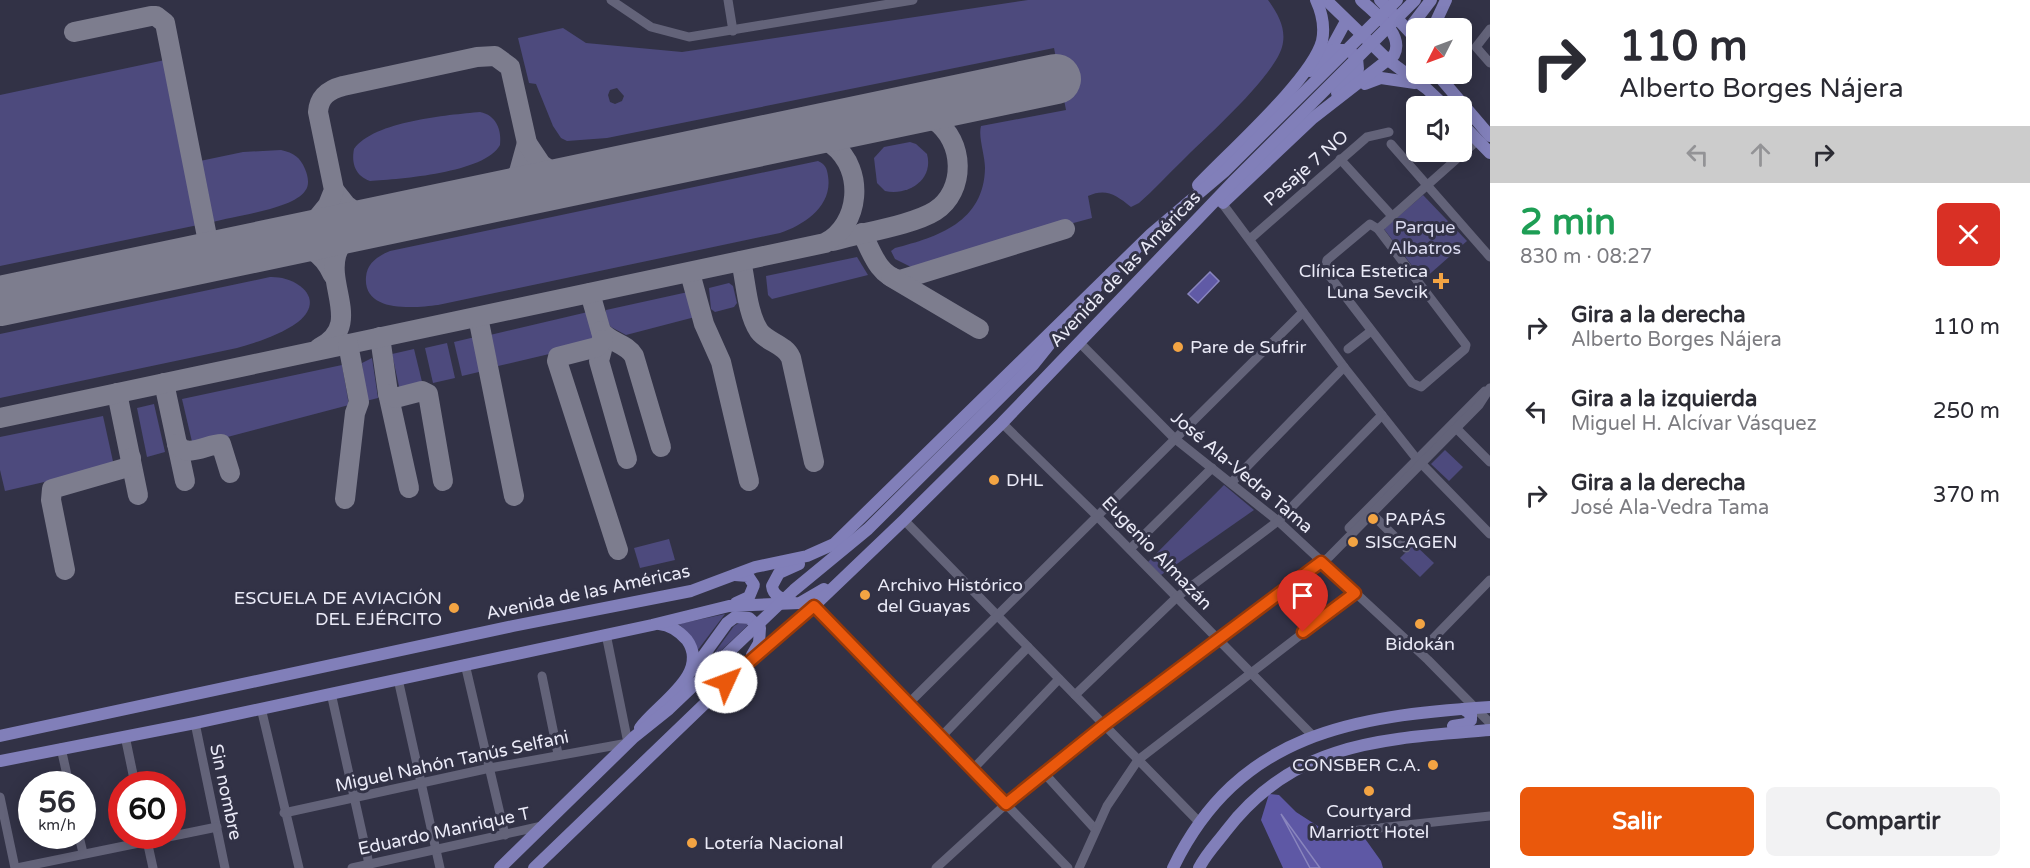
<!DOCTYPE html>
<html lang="es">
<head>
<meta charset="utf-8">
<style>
  body { margin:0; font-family:"Varela Round",sans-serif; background:#f2f2f3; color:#2b2b33; height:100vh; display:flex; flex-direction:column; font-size:22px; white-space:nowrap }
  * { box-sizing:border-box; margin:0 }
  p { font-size:20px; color:#7c7c81 }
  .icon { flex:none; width:33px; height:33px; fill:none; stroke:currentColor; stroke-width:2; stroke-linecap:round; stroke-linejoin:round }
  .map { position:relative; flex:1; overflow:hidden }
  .details { display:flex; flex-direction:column; background:#fff; width:540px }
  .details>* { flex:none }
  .guide { background:#fff; color:#2b2b33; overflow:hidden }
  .needle { width:39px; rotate:228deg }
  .fabs { position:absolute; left:1406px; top:18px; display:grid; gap:12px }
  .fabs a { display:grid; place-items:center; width:66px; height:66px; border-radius:9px; background:#fff; box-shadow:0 3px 15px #0003; font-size:30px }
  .speed { position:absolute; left:18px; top:771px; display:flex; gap:12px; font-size:30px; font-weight:700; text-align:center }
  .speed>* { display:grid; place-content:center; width:78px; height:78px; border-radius:50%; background:#fff; box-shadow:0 3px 15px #0003; line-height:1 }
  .speed small { font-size:15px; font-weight:400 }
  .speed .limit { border:9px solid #d22; background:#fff; color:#111 }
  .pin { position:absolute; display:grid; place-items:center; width:51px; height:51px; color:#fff; margin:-62px -26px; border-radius:50% 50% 50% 0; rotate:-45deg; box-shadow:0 0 6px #0007 }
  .pin .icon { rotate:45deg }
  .me { position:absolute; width:66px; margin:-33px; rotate:47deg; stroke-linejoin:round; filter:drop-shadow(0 0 4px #0008) }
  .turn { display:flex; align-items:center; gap:21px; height:126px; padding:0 30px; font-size:27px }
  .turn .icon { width:78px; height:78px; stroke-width:2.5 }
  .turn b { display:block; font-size:42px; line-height:51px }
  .lanes { display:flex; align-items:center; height:57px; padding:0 30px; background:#0003; justify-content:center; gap:30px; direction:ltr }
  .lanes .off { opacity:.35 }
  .round { display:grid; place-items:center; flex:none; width:63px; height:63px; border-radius:9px; background:#f2f2f3 }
  .head { display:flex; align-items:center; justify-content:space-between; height:102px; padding:0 30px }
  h1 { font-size:36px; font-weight:700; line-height:45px; color:#1e9e55 }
  .primary-button { display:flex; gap:12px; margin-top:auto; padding:12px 30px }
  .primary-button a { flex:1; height:69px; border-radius:9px; background:#ea580c; color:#fff; font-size:24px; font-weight:700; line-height:69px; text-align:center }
  .primary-button a+a { background:#f2f2f3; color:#2b2b33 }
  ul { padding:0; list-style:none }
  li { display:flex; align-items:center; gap:18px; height:84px; padding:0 30px }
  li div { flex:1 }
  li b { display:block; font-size:22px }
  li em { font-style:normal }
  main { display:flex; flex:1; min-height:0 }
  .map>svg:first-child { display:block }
  .green { fill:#4d4a7d; fill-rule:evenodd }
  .forest { fill:#5e58a5 }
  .water { fill:#605aa6; stroke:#8985be; stroke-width:1.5 }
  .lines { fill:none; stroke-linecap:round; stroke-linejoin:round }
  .taxiway { stroke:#7d7d8e; stroke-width:20 }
  .runway { stroke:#7d7d8e; stroke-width:50 }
  .minor { stroke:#636379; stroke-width:9 }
  .major { stroke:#817fb9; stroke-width:12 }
  .route-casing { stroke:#983908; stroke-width:15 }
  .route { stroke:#ea580c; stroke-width:10 }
  .poi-dot { fill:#f3a443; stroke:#323246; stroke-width:2 }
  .labels { text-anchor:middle; stroke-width:6; stroke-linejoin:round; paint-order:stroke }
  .street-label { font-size:18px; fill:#eaeaf7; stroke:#323246 }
  .park-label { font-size:18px; fill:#d9d9ef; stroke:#323246 }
  .poi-label { font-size:18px; fill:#eaeaf7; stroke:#323246; text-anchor:start }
</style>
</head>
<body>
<main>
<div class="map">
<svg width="1490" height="868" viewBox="0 0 1490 868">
  <rect width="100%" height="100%" fill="#323246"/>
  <g class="green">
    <path d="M1028 0H1268C1278 14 1287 29 1282 47 1273 78 1207 136 1182 161 1167 175 1154 190 1139 203L1131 207C1116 195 1106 188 1088 196L1092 218 911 267 895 259 891 251 895 248C938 237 984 222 985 168 985 155 978 137 981 126L1066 110 1054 48 607 138 567 141 561 138 553 126 536 84 529 83 518 38 563 28 586 43 682 52ZM617 88 624 96 622 101 615 104 610 102 608 95 610 90Z"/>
    <polygon points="165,60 198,225 0,266 0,95"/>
    <path d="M480 112C496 115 502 130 500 145 485 173 400 179 370 181 356 176 351 164 354 149 374 121 448 115 480 112Z"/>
    <path d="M910 142 916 144 927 154C934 180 908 196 885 191L877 183 874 158 884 147Z"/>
    <path d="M281 150C294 153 300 157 305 169 308 176 310 185 305 191 293 209 234 216 213 222L200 161 243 152Z"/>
    <path d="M818 161C825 164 827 168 828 176 833 206 804 225 780 233L438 305C414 308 363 313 366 277 367 263 378 256 390 251Z"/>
    <polygon points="1423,195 1467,241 1423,280 1384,229"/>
    <polygon points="857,257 868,275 772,299 768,295 766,276"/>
    <path d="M270 277C297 276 327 299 298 322 280 335 258 342 237 348L0 398V334Z"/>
    <polygon points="729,283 733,286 737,303 734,307 715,312 711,309 709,288"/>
    <polygon points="688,292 695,317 626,335 611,327 605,319 606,310"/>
    <polygon points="592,311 600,342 498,366 490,335"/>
    <polygon points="475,337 483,371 462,376 454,342"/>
    <polygon points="447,343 455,378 433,383 425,348"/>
    <polygon points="414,349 423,386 400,391 392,354"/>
    <polygon points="372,358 378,398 366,401 362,363"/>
    <polygon points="342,365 349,405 193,446 182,399"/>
    <polygon points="154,404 165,452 147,457 137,408"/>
    <polygon points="103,416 114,466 5,491 0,470 0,437"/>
    <polygon points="1445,450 1463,467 1449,481 1431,464"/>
    <polygon points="1224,485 1254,510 1161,575 1148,562"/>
    <polygon points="669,539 675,560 640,568 634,548"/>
    <polygon points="1414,544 1434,563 1420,577 1400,558"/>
    <polygon points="725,614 697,651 692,637 679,624"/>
    <polygon points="739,623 749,624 705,666 734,626"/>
  </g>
  <polygon class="forest" points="1269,794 1279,795 1296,812 1341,841 1346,830 1356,826 1381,861 1383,868 1320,868 1284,818 1310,868 1283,868 1261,820"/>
  <g class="water">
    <polygon points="1210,272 1219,281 1198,303 1188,294"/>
    <polygon points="1281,814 1320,868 1310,868"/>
  </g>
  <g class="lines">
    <g class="taxiway">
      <polyline points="74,32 151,16 156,16 165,23 211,257"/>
      <polyline points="334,190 346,205 370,223"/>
      <polyline points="501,196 519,172 527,143"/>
      <path d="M862 233C871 250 878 276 900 280L1065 229"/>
      <path d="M301 238 328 205 334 190 318 112C319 97 328 90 343 86L477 57 495 56 510 67 527 143 541 164 566 182"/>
      <path d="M833 241C860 233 913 225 935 211 966 191 965 141 934 120 924 113 911 112 899 112"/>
      <path d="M278 243C304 242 322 251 333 275"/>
      <path d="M741 261C746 282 747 313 759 331 768 343 785 344 791 358L814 462"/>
      <polyline points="690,273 704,324 721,362 749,481"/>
      <polyline points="891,277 979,329"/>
      <polyline points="590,293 604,342 599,361 627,459"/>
      <polyline points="478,317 514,496"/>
      <path d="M601 331C610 343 626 343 634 356L661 447"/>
      <polyline points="380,337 388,393 409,488"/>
      <polyline points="603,340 597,347 558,357 557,361 618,550"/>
      <path d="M319 348C378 319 291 257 370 223"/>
      <polyline points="164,383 185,481"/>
      <polyline points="117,393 138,495"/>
      <polyline points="388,394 395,398 422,391 428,394 443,481"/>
      <path d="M0 418 825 243C860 225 865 170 833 145 820 135 805 134 789 135"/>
      <path d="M177 444C187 459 207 444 221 444L230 473"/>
      <polyline points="345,499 355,413 359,402 348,344"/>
      <polyline points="65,570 51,500 52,489 125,468 130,464 131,458"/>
    </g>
    <polyline class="runway" points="0,301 1056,79"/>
    <g class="minor">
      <polyline points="611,0 651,27 689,37 913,0"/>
      <polyline points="728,0 733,31"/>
      <polyline points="1490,29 1476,47 1490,63"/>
      <polyline points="1391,144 1490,257"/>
      <polyline points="1340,159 1392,216"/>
      <polyline points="1222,203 1344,367 1416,458 1490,534"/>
      <polygon points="1370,224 1378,229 1466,345 1465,349 1421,387 1412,383 1325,270 1327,260"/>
      <polyline points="1378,229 1478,140"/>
      <polyline points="1250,239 1367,137 1389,132"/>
      <polyline points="1079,342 1174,438 1278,521 1428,660 1490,723"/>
      <polyline points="1348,349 1371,331"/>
      <polyline points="1002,423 1093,512 1312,735"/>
      <polyline points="1457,429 1490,462"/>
      <polyline points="1231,483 1344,367"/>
      <polyline points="1372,514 1406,548"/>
      <polyline points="904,520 1200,823"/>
      <polyline points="1349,528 1485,391"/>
      <polyline points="1130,549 1212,468"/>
      <polyline points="814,606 1068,868"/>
      <polyline points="1420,652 1490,580"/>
      <polyline points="465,664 505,835"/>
      <polyline points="542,676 558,754"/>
      <polyline points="398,679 440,868"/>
      <polyline points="331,693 369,864"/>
      <polyline points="1075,695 1177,597 1278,521 1382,415"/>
      <polyline points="909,703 1303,312"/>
      <polyline points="261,708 299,868"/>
      <polyline points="195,723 225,868"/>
      <polyline points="125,736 135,784"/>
      <polyline points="941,737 1028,647"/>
      <polyline points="61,748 69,784"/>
      <polyline points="973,769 1059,679"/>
      <polyline points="1045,774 1095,829"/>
      <polyline points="0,797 15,868"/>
      <polyline points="284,813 490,768 628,743 606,634"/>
      <polyline points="1323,834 1490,816"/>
      <polyline points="79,836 83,853"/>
      <polyline points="146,836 153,868"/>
      <polyline points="17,868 217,827"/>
      <polyline points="352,868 542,826"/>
      <polyline points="936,868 1006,804 1104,725 1329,557 1479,405 1490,388"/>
      <polyline points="1079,868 1107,806 1138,760 1355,593"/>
    </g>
    <g class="major">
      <polyline points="1326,0 1388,60 1427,89 1445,106"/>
      <polyline points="1380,0 1416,39"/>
      <polyline points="1433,28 1446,0"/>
      <polyline points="1409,29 1431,0"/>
      <polyline points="1328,54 1346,21"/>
      <polyline points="1416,70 1416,71"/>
      <polyline points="1310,71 1333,50 1349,50 1357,58 1358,69 1337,93"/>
      <polyline points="1437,74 1490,136"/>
      <polyline points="1365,84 1381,78 1415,83"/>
      <polyline points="1461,123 1490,153"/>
      <path d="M1198 185C1228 153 1312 79 1322 41 1325 27 1322 13 1316 0"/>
      <path d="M1223 203 1313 118 1394 55C1405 34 1374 13 1361 0"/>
      <polyline points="735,575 748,576 754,585 749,597 736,603"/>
      <path d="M791 601C782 599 773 596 772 586L779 573 799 564"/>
      <polyline points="693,670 727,623 735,617 749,618 760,628 759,643 752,655"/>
      <polyline points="1453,726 1466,724 1471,720 1471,714 1463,709"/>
      <path d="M640 728C657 704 711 674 687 640 679 631 671 625 659 624"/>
      <polyline points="0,736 513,626 691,591 755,567 807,556 834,544 1151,234 1224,172 1397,0"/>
      <polyline points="0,761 195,723 652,625 729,606 800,603 824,589"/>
      <polyline points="500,868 634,737 669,709 794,590 868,529 1033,365 1053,340"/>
      <polyline points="534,868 745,665 814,606 904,520 1002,423 1233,182 1415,0"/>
      <path d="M1173 868C1239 732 1354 716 1490 707"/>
      <path d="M1199 868C1206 854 1217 843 1226 831 1295 740 1386 739 1490 730"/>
    </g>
  </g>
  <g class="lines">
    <defs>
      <polyline id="route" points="726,682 814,606 1006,804 1104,725 1321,562 1355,593 1303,632"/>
    </defs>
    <use href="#route" class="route-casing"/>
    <use href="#route" class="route"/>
  </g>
  <g class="poi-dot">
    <path d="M1438 272h6v6h6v6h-6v6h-6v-6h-6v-6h6z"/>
    <circle cx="1178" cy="347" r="6"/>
    <circle cx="994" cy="480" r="6"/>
    <circle cx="1373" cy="519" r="6"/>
    <circle cx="1353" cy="542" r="6"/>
    <circle cx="865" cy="595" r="6"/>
    <circle cx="454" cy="608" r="6"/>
    <circle cx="1420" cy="624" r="6"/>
    <circle cx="1433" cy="765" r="6"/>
    <circle cx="1369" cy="791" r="6"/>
    <circle cx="692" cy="843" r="6"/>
  </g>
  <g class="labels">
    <g class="street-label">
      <text transform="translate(1306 168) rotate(-41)" y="6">Pasaje 7 NO</text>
      <text transform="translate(1125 269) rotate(-46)" y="6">Avenida de las Américas</text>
      <text transform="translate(1242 472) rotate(40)" y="6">José Ala-Vedra Tama</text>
      <text transform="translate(1157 553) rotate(46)" y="6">Eugenio Almazán</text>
      <text transform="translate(588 592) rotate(-12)" y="6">Avenida de las Américas</text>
      <text transform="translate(452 761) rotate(-12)" y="6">Miguel Nahón Tanús Selfani</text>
      <text transform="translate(226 792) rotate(78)" y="6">Sin nombre</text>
      <text transform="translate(444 831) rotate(-12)" y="6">Eduardo Manrique T</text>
    </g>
    <g class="park-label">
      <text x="1425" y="233">Parque<tspan x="1425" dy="21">Albatros</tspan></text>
    </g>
    <g class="poi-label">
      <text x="1428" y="277" text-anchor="end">Clínica Estetica<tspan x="1428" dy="21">Luna Sevcik</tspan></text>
      <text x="1190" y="353">Pare de Sufrir</text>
      <text x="1006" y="486">DHL</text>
      <text x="1385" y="525">PAPÁS</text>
      <text x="1365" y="548">SISCAGEN</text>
      <text x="877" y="591">Archivo Histórico<tspan x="877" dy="21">del Guayas</tspan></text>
      <text x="442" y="604" text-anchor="end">ESCUELA DE AVIACIÓN<tspan x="442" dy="21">DEL EJÉRCITO</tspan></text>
      <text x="1420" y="650" text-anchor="middle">Bidokán</text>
      <text x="1421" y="771" text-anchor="end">CONSBER C.A.</text>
      <text x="1369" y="817" text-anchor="middle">Courtyard<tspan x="1369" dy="21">Marriott Hotel</tspan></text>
      <text x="704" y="849">Lotería Nacional</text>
    </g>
  </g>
</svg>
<div class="fabs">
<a><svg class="needle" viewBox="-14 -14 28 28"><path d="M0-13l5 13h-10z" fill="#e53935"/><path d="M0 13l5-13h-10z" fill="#7c7c81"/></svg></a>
<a><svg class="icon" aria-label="sound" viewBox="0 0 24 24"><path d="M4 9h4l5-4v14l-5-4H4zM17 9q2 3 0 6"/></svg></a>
</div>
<div class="speed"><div>56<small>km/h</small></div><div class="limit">60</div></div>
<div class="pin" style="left:1303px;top:632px;background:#d93025"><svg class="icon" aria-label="arrive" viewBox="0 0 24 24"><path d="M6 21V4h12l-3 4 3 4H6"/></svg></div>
<svg class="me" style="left:726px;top:682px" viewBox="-20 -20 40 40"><circle r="19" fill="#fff"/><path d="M0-13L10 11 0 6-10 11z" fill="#ea580c"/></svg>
</div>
<section class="details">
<div class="guide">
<div class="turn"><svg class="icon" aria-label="right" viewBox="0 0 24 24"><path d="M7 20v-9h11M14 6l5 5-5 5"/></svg><div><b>110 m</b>Alberto Borges Nájera</div></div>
<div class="lanes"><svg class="icon off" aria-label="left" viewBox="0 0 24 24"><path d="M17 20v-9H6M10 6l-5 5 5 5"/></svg><svg class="icon off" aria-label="ahead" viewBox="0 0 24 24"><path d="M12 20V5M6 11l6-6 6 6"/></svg><svg class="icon" aria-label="right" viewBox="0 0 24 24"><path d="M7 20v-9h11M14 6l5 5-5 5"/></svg></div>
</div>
<div class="head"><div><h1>2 min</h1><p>830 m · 08:27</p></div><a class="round" style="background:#d93025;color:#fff"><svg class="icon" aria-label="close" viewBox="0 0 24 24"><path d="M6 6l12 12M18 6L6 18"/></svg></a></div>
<ul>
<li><svg class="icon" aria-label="right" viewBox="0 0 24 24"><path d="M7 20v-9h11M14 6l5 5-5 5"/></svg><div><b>Gira a la derecha</b><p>Alberto Borges Nájera</p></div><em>110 m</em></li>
<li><svg class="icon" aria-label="left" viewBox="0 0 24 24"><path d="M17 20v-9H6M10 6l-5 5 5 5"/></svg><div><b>Gira a la izquierda</b><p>Miguel H. Alcívar Vásquez</p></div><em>250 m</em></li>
<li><svg class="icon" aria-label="right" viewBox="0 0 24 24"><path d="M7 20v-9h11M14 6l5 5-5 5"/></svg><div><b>Gira a la derecha</b><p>José Ala-Vedra Tama</p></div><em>370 m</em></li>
</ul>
<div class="primary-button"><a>Salir</a><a>Compartir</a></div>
</section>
</main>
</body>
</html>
